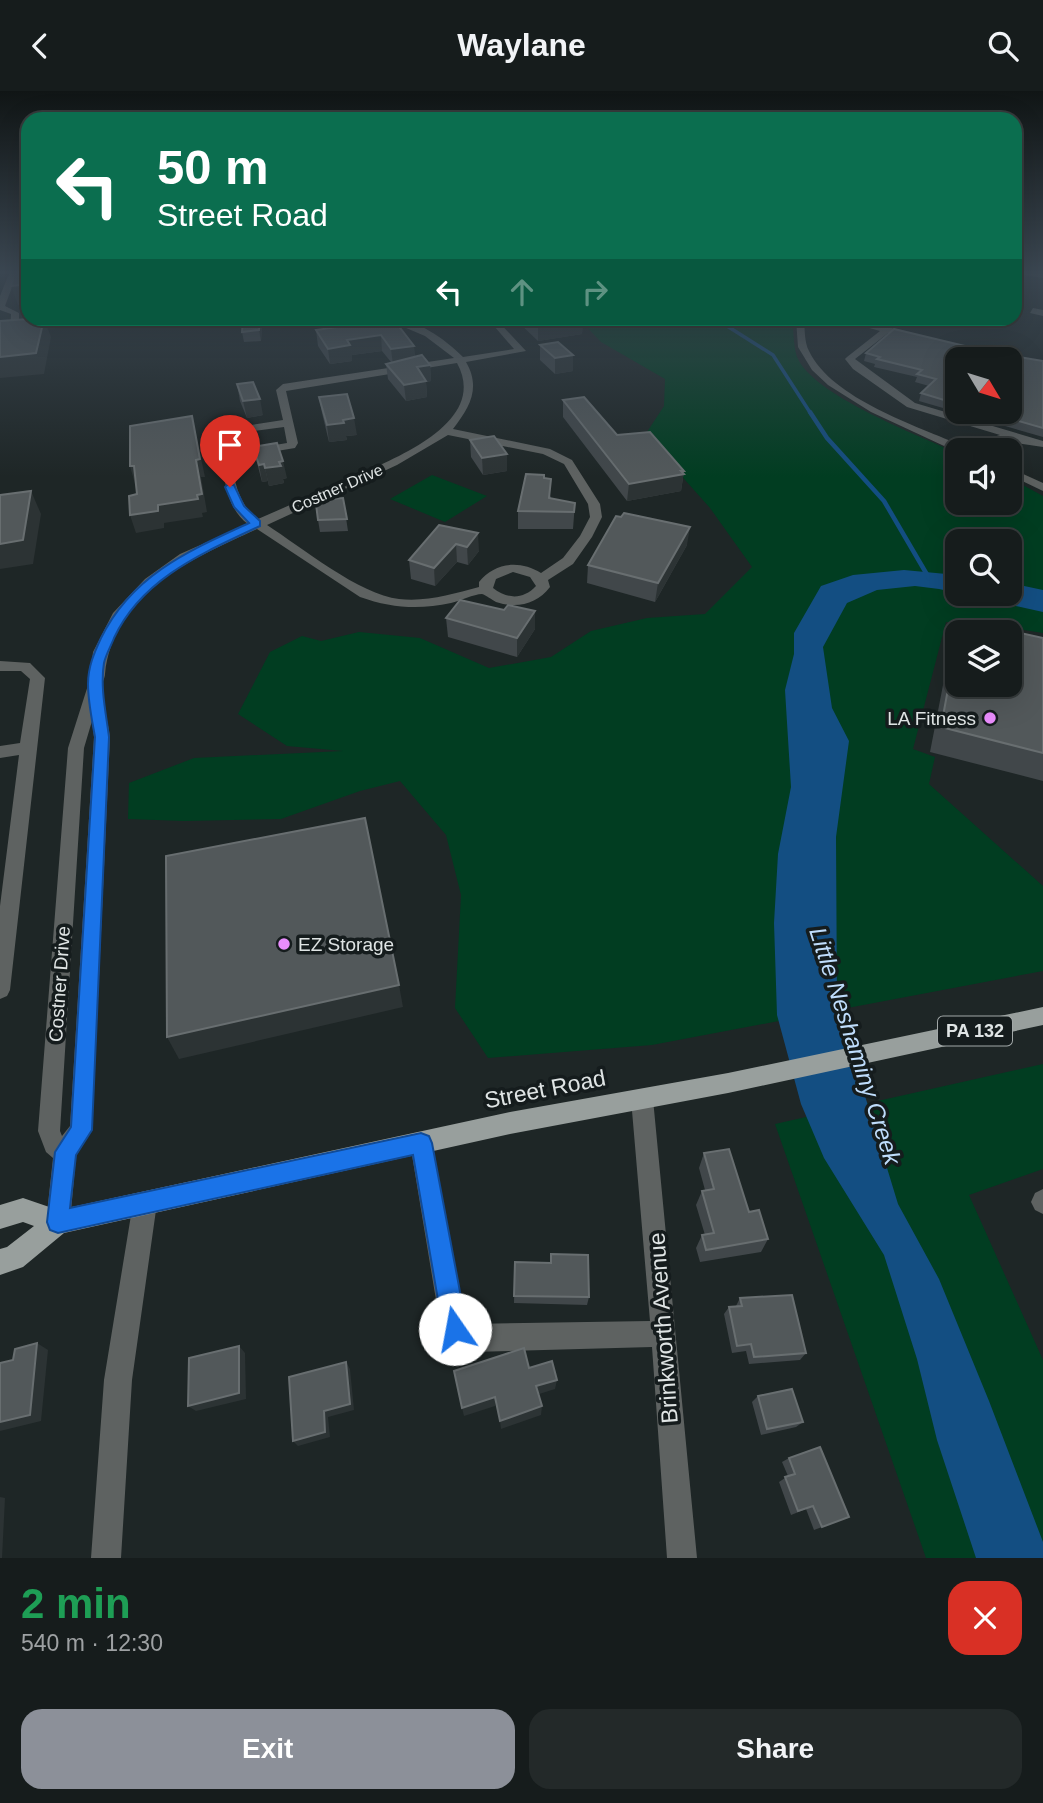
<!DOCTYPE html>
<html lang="en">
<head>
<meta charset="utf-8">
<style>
  body { margin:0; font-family:Helvetica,sans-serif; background:#232929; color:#f1f3f6; height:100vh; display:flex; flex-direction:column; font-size:26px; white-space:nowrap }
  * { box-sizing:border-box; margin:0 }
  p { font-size:23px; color:#9ea1a3 }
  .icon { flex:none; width:38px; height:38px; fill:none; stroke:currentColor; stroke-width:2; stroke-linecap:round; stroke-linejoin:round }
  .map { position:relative; height:1467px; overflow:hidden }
  .panel { display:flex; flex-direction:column; background:#161c1c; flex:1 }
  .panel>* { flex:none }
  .guide { position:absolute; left:21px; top:21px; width:1001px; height:214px; border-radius:21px; box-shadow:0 7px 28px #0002,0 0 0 2px #353a3b; background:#0b6e4f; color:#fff; overflow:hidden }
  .needle { width:46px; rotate:128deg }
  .buttons { position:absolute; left:945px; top:256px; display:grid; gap:14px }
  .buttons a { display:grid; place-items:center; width:77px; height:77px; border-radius:14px; background:#161c1c; box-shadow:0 7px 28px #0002,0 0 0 2px #353a3b; font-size:35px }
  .pin { position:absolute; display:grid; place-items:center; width:60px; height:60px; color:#fff; margin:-72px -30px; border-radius:50% 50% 50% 0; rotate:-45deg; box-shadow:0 0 7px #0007 }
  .pin .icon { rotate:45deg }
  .me { position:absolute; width:77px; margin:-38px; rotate:348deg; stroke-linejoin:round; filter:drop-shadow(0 0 5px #0008) }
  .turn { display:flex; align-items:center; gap:24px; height:147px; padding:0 21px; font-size:32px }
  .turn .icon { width:91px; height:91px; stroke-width:2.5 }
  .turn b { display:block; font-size:49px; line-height:60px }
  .lanes { display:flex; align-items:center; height:66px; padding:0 21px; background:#0003; justify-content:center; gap:35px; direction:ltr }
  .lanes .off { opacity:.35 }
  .round { display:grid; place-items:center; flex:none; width:74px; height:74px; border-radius:21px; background:#232929 }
  .head { display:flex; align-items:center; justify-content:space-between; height:119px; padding:0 21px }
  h1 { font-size:42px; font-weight:600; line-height:52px; color:#1e9e55 }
  .primary-button { display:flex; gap:14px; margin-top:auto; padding:14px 21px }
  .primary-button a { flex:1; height:80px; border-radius:21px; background:#8c9099; color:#fff; font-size:28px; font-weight:600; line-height:80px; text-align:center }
  .primary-button a+a { background:#232929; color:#f1f3f6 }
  header { display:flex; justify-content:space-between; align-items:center; height:91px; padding:0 21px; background:#161c1c; font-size:32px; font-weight:600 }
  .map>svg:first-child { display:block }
  .green { fill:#013d21; fill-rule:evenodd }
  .water { fill:#134e82 }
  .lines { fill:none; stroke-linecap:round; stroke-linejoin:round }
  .stream-far1 { stroke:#134e82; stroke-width:3.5 }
  .stream { stroke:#134e82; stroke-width:4.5 }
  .minor { fill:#5e6261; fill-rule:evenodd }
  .major { fill:#989f9d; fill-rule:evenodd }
  .wall { fill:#41474a; fill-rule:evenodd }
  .shaded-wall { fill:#2c3334 }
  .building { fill:#52585a; stroke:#686e70; stroke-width:2 }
  .route { fill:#1a73e8; stroke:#114b97; stroke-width:2 }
  .poi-dot { fill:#ea8dfd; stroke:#151c1d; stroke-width:2.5 }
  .labels { text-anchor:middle; stroke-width:7; stroke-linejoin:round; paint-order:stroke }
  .far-street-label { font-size:16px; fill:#dfe4e4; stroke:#151c1d }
  .shield { fill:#151c1d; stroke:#a2a8a8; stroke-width:2 }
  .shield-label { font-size:18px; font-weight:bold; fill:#dfe4e4 }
  .poi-label { font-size:19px; fill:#dfe4e4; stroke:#151c1d; text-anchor:end }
  .street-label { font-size:19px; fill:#dfe4e4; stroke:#151c1d }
  .near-street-label { font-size:23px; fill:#dfe4e4; stroke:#151c1d }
  .near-water-label { font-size:24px; font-style:italic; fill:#bfddfc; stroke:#151c1d }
</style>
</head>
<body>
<header><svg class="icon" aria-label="back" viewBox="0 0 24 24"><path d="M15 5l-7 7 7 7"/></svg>Waylane<svg class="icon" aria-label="search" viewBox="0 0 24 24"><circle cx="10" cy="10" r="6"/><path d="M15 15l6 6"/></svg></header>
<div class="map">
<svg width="1043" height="1467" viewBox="0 0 1043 1467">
  <rect width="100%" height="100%" fill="#1e2626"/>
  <g class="green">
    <path d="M579 228H792C794 240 793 260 799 270 820 307 918 344 957 362V411H1010V387L1043 405V542L992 534 946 531 913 658 935 666 929 693 1043 795V880L652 954 488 967 455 917 461 804 446 744 400 690 360 700 281 728 184 730 128 728 129 692 194 667 343 660 287 655 238 623 270 561 302 545 321 550 359 541 420 547 489 577 551 566 591 540 647 527 705 523 752 476 710 417 645 344 664 315 665 288 601 251ZM957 450H1010V502H957Z"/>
    <polygon points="432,384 487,405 445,431 390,408"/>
    <polygon points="1043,973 1043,1078 969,1104 1043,1269 1043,1467 926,1467 775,1033"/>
  </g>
  <polygon class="water" points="904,479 957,484 957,502 1010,502 1010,492 1043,499 1043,521 939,498 915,495 877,499 847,512 823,556 832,617 849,650 836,746 837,913 898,1113 939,1188 989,1310 1043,1451 1043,1467 976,1467 937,1349 917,1268 884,1164 824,1067 801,1013 777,924 774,832 778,763 791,696 785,599 794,563 794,542 821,495 853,484"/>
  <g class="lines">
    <polyline class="stream-far1" points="716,228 773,264 811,323"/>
    <polyline class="stream" points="810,321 827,347 884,410 929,487"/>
    <g class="minor">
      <polygon points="10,180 18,180 5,215 19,222 19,241 0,245 0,239 10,239 11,223 0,219 0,205"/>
      <polygon points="1015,180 1043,183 1043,187 1015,182"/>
      <polygon points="1033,217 1043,219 1043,225 1030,222"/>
      <path d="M385 228C413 225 443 246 463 266L514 258 488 228H496L526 260 466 271C481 297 470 316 453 338L550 358 572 369 600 413 602 426 592 446 573 473 548 489 550 496C537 513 517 518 496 511 492 509 486 504 482 503 474 503 460 510 451 512 419 519 391 517 360 506L257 438C191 468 114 501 105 583 105 587 101 594 101 598 103 613 108 631 110 646L92 1039 76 1065 70 1131 67 1140 58 1143 49 1140 46 1131 53 1067 46 1061 38 1040 68 657 90 588 93 561 113 522 145 488 180 463 248 433C228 419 223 389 223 366 223 357 218 348 220 339L283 329 276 299 283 293 454 267 425 245ZM457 272C491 334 387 370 347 389 317 402 288 415 258 428 241 417 231 388 234 367L295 357 298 352 286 300ZM284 336 287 352 234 361 230 343ZM448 344 543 363 564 373 588 413 590 426 580 445 563 467 541 482C520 469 495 471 479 491V496C453 503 427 511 399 508 360 504 301 456 267 434L397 374ZM513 481 530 486 536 495C523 509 507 508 493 497L496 488ZM92 630 94 646 70 1035 62 1045 60 1040 84 657Z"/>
      <path d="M796 228H804C805 238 804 251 809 260 832 308 917 335 963 355L1000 344 907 316 853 278 845 268 847 266 880 240 838 228H851L896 238V242H888L855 268 915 312 1043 350V356L1002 350 957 361 871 321 828 294 812 279 798 256Z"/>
      <polygon points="1010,377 1043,392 1043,400 1010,384"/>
      <polygon points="0,570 30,572 45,587 10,899 7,905 0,908 0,815 19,664 0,667 0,655 20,652 30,588 21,580 0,580"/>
      <polygon points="642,998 650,1001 653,1008 697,1467 667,1467 652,1256 471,1261 449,1250 439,1227 410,1052 413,1044 421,1041 429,1044 432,1052 465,1227 470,1233 650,1230 631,1008 634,1001"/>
      <polygon points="1043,1098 1043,1123 1035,1119 1031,1111 1035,1102"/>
      <polygon points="145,1100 153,1104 157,1112 132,1289 121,1467 91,1467 104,1289 133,1112 137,1104"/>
    </g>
    <polygon class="major" points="1043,916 1043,934 728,1002 510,1043 64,1142 23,1176 0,1184 0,1158 7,1156 34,1135 23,1131 0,1138 0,1114 23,1107 58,1119 510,1021 728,982"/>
  </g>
  <g class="wall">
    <polygon points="243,228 261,228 262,233 261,250 244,251 242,241"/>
    <polygon points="515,228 583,228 582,243 538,250"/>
    <polygon points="387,229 415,266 430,274 431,290 426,291 427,306 406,310 388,288 386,273 391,271 382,260 352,264 352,270 330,273 318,255 316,239"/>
    <polygon points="540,254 573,280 555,283 540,269"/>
    <path d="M866 262H994L1043 270V346L919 310 921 302 929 295 915 291 917 286 874 276 875 273 864 270ZM957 268 1010 320H957Z"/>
    <polygon points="237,293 263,324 247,327 240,310"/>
    <polygon points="319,306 357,344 346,345 347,349 329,351 322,322"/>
    <polygon points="563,309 617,344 684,380 681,400 627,410 563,326"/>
    <polygon points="470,349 507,363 507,380 483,384 471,366"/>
    <polygon points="253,356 287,387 283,388 284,392 269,395 268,390 262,391"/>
    <polygon points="544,387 551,407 575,412 573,438 518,438 518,420"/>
    <polygon points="343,407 348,440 320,441 318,429 322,412"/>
    <polygon points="439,434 479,460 468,474 457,471 435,495 411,488 409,469"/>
    <polygon points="687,454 655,511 587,492 588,474"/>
    <polygon points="504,519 535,520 535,538 517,566 448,546 446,527"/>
    <path d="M961 529 1043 547V690L930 661 951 553ZM957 541H1010L957 593Z"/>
    <polygon points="704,1062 768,1148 761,1161 700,1171 696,1157 702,1144 705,1144 696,1114 702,1100 705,1099 699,1077"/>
    <polygon points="551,1163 589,1206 587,1214 514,1212 515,1171 551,1172"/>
    <polygon points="740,1207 806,1262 800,1269 749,1273 746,1260 732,1262 724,1223 729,1216 736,1215"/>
    <polygon points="758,1305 803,1331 796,1336 761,1344 752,1311"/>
    <polygon points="789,1367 849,1426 814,1439 806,1418 791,1424 779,1391 788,1385 782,1371"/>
  </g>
  <g class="shaded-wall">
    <polygon points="28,193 28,213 18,214 11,195"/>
    <polygon points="44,228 51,246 44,283 0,287 0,266"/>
    <polygon points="260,228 261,228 262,233 261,250 259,239"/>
    <polygon points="454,228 476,228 476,231 454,234"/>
    <polygon points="583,228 582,243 538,250 538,234"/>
    <polygon points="381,244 382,260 352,264 352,270 330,273 328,258 347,249"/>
    <polygon points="414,255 416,270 393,274 391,258"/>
    <polygon points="573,264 573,280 555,283 555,267"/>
    <polygon points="430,274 431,290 426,291 427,306 406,310 404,294 417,276"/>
    <polygon points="260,308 263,324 247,327 243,310"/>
    <polygon points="192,325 205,386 201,386 207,421 202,422 203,426 164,432 164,437 136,442 130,424 158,414 196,369"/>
    <polygon points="354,327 357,344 346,345 347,349 329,351 327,334 343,329"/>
    <polygon points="507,363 507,380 483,384 482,367"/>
    <polygon points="283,370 287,387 283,388 284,392 269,395 265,377"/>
    <polygon points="264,373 268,390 262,391 259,374"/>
    <polygon points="130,375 134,375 135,393"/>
    <polygon points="684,380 681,400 627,410 629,393"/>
    <polygon points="31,400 41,423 33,473 0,478 0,453"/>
    <polygon points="690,436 687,454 655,511 658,492"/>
    <polygon points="478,442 479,460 468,474 467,456"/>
    <polygon points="456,453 457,471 435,495 434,477"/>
    <polygon points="535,520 535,538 517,566 517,547"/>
    <polygon points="399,894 403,916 179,968 167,946"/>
    <polygon points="37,1252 48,1259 41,1330 0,1340 0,1331"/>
    <polygon points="239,1255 245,1262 246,1308 196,1320 188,1315"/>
    <polygon points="346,1271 350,1278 354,1319 328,1326 330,1346 298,1355 293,1350 324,1320"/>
    <polygon points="557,1289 555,1298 536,1304 536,1295"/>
    <polygon points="495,1306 495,1315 464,1325 462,1317"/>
    <polygon points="542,1315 541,1324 501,1338 500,1330"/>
    <polygon points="0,1406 5,1407 2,1467 0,1467"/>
  </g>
  <g class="building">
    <polygon points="15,180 28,180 28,193 11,195"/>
    <polygon points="29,228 44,228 36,262 0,266 0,230"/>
    <polygon points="243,228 260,228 259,239 242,241"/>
    <polygon points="531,228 583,228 538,234"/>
    <polygon points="387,229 394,229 414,255 391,258 381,244 347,249 350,254 328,258 316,239"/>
    <polygon points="894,238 994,262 1043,270 1043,337 984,320 1010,320 1010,268 957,268 957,313 921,302 936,288 917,283 922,279 877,268 880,266 866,262"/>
    <polygon points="558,251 573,264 555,267 540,254"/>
    <polygon points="422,264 430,274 417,276 426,290 404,294 386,273"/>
    <polygon points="253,291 260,308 243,310 237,293"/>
    <polygon points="347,303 354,327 343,329 344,332 327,334 319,306"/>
    <polygon points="584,306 617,344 650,341 684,380 681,380 684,383 629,393 563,309"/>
    <polygon points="192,325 200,368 196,369 202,403 197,404 198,408 158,414 158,420 130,424 129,405 137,403 134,375 130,375 130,335"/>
    <polygon points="494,345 507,363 482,367 470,349"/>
    <polygon points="277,352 283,370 279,371 281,375 265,377 264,373 259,374 253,356"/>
    <polygon points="526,383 544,384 544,387 551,388 549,407 575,412 574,421 518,420"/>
    <polygon points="31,400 23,449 0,453 0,404"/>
    <polygon points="343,407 347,428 318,429 316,413 322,412 321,409"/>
    <polygon points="624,422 690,436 658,492 588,474 616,425 621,426"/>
    <polygon points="439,434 478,442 467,456 456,453 434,477 409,469"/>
    <polygon points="460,509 504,519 508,514 535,520 517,547 446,527"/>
    <polygon points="961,529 1043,547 1043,662 941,636 957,549 957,593 1010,593 1010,541 959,541"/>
    <polygon points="365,727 399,894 167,946 166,765"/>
    <polygon points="729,1058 749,1121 759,1119 768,1148 706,1159 702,1144 714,1142 702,1100 714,1098 704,1062"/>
    <polygon points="551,1163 588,1164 589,1206 514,1205 515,1171 551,1172"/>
    <polygon points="792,1204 806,1262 754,1266 751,1253 737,1255 729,1216 742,1215 740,1207"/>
    <polygon points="37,1252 30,1324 0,1331 0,1272 13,1269 15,1258"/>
    <polygon points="239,1255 239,1302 188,1315 189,1267"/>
    <polygon points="524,1257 529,1277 552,1270 557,1289 536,1295 542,1315 500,1330 495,1306 462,1317 454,1280"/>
    <polygon points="346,1271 350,1313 324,1320 325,1341 293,1350 289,1286"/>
    <polygon points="792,1298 803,1331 767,1338 758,1305"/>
    <polygon points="820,1356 849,1426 822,1436 813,1415 798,1420 785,1386 795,1383 789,1367"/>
  </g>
  <linearGradient id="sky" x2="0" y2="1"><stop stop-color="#101515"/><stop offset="0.47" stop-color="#3b4752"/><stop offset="1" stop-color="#3b4752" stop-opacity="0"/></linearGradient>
  <rect width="1043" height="386" fill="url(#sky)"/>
  <path class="route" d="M227 394H234L244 415 260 430V435C203 462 142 487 114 547 111 555 106 563 104 572 100 596 106 622 109 646L92 1039 76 1064 70 1117 421 1042 429 1045 432 1052 467 1238 463 1247 455 1250 446 1247 443 1238 413 1064 58 1142 50 1139 47 1131 55 1061 71 1036 95 646C92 629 88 611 88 593 88 576 94 562 101 547 132 484 188 460 249 432L234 416 225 396Z"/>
  <g class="poi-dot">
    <circle cx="990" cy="627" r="7"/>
    <circle cx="284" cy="853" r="7"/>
  </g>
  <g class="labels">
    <g class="far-street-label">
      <text transform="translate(337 397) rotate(-24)" y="6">Costner Drive</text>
    </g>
    <rect class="shield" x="938" y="925.5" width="74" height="29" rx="5"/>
    <g class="shield-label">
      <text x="975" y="946">PA 132</text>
    </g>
    <g class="poi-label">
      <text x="976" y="634">LA Fitness</text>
      <text x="298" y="860" text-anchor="start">EZ Storage</text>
    </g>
    <g class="street-label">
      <text transform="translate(59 893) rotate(-86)" y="7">Costner Drive</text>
    </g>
    <g class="near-street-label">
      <text transform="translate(545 998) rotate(-11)" y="8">Street Road</text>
      <text transform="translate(663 1237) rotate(-94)" y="8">Brinkworth Avenue</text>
    </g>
    <g class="near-water-label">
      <text transform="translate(855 955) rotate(72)" y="8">Little Neshaminy Creek</text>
    </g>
  </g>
</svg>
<div class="buttons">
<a><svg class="needle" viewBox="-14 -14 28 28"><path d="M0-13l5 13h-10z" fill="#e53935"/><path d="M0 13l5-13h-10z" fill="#9ea1a3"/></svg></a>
<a><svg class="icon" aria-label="sound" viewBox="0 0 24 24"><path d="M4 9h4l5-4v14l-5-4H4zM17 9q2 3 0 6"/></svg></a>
<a><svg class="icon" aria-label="search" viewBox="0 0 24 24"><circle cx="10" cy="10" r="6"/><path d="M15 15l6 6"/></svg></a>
<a><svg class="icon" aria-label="layers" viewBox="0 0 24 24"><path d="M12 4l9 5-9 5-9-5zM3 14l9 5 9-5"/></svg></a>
</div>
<div class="pin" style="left:230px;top:396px;background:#d93025"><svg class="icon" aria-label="arrive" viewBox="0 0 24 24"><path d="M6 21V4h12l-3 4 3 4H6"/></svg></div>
<svg class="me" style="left:455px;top:1238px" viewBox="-20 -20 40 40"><circle r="19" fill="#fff"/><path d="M0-13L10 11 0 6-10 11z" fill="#1a73e8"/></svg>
<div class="guide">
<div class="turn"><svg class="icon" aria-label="left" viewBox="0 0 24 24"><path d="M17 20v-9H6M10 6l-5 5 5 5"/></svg><div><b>50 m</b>Street Road</div></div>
<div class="lanes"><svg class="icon" aria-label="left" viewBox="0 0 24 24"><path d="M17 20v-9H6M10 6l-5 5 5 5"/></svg><svg class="icon off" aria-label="ahead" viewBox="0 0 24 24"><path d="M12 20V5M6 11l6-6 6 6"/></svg><svg class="icon off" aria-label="right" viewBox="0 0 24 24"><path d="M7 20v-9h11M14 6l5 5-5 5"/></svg></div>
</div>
</div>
<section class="panel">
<div class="head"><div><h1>2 min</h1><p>540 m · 12:30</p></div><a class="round" style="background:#d93025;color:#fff"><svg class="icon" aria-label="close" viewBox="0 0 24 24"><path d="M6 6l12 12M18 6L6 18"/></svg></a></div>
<div class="primary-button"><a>Exit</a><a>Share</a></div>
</section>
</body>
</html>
